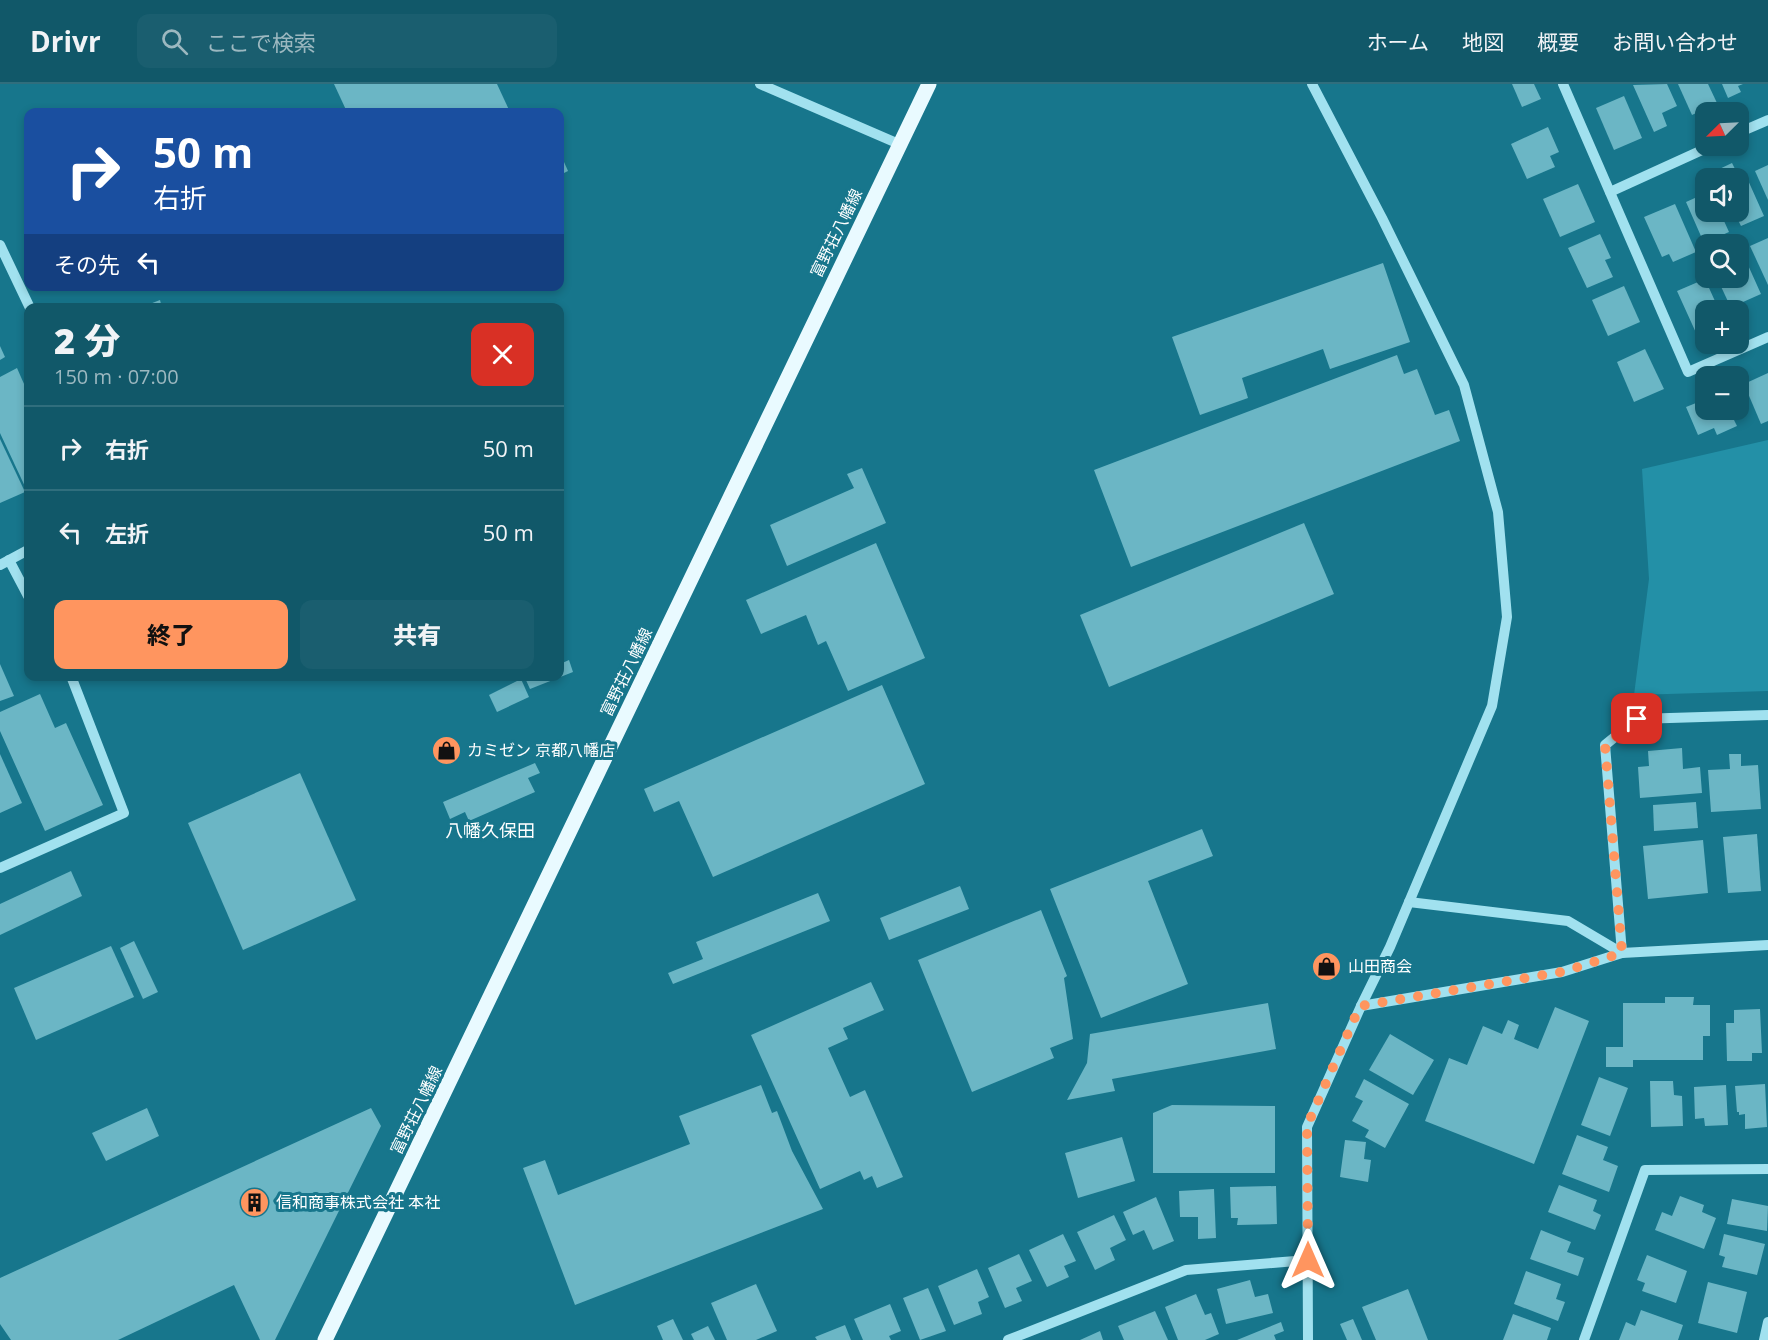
<!DOCTYPE html>
<html lang="ja">
<head>
<meta charset="utf-8">
<style>
  body { margin:0; font-family:"Open Sans","Noto Sans JP",sans-serif; background:#1a5e6f; color:#f1f3f6; height:100vh; display:flex; flex-direction:column; font-size:22px; white-space:nowrap }
  * { box-sizing:border-box; margin:0 }
  p { font-size:20px; color:#9cb8c0 }
  .icon { flex:none; width:33px; height:33px; fill:none; stroke:currentColor; stroke-width:2; stroke-linecap:round; stroke-linejoin:round }
  .map { position:relative; flex:1; overflow:hidden }
  .details { position:absolute; left:24px; top:219px; width:540px; height:378px; display:flex; flex-direction:column; background:#115869; border-radius:12px; box-shadow:0 3px 9px #0003 }
  .details>* { flex:none }
  .top-card { position:absolute; left:24px; top:24px; width:540px; height:183px; border-radius:12px; box-shadow:0 3px 9px #0003; background:#1a4fa0; color:#fff; overflow:hidden }
  .needle { width:39px; rotate:246deg }
  .buttons { position:absolute; left:1695px; top:18px; display:grid; gap:12px }
  .buttons a { display:grid; place-items:center; width:54px; height:54px; border-radius:12px; background:#115869; box-shadow:0 3px 9px #0003; font-size:30px }
  .pin { position:absolute; display:grid; place-items:center; width:51px; height:51px; color:#fff; margin:-26px; border-radius:12px; box-shadow:0 3px 9px #0006 }
  .me { position:absolute; width:66px; margin:-33px; rotate:0deg; stroke-linejoin:round; filter:drop-shadow(0 0 4px #0008) }
  .turn { display:flex; align-items:center; gap:21px; height:126px; padding:0 30px; font-size:27px }
  .turn .icon { width:78px; height:78px; stroke-width:2.5 }
  .turn b { display:block; font-size:42px; line-height:51px }
  .then { display:flex; align-items:center; height:57px; padding:0 30px; background:#0003; gap:12px; font-size:22px }
  .round { display:grid; place-items:center; flex:none; width:63px; height:63px; border-radius:12px; background:#1a5e6f }
  .head { display:flex; align-items:center; justify-content:space-between; height:102px; padding:0 30px }
  h1 { font-size:36px; font-weight:800; line-height:45px }
  .action { display:flex; gap:12px; margin-top:auto; padding:12px 30px }
  .action a { flex:1; height:69px; border-radius:12px; background:#ff955f; color:#111; font-size:24px; font-weight:800; line-height:69px; text-align:center }
  .action a+a { background:#1a5e6f; color:#f1f3f6 }
  ul { padding:0; list-style:none }
  li { display:flex; align-items:center; gap:18px; height:84px; padding:0 30px; border-top:2px solid #306e7d }
  li div { flex:1 }
  li b { display:block; font-size:22px }
  li em { font-style:normal }
  header { display:flex; align-items:center; gap:36px; box-sizing:border-box; height:84px; padding:0 30px; background:#115869; border-bottom:2px solid #306e7d }
  header strong { font-size:28px }
  nav { display:flex; gap:33px; margin-inline-start:auto; font-size:21px }
  .search { width:420px; height:54px; background:#1a5e6f; display:flex; align-items:center; gap:15px; box-sizing:border-box; padding:0 21px; border-radius:12px; color:#9cb8c0; font-size:22px }
  .map>svg:first-child { display:block }
  .green { fill:#2390a7 }
  .building { fill:#6bb6c5 }
  .lines { fill:none; stroke-linecap:round; stroke-linejoin:round }
  .minor { stroke:#a1e1ef; stroke-width:10 }
  .major { stroke:#e9faff; stroke-width:15 }
  .route { stroke:#ff955f; stroke-width:10; stroke-dasharray:0 18 }
  .labels { text-anchor:middle; stroke-width:6; stroke-linejoin:round; paint-order:stroke }
  .street-label { font-size:16px; fill:#fff; stroke:#17768c }
  .poi-label { font-size:16px; fill:#fff; stroke:#17768c; text-anchor:start }
  .neighbourhood-label { font-size:18px; fill:#fff; stroke:#17768c }
</style>
</head>
<body>
<header>
<strong>Drivr</strong>
<div class="search"><svg class="icon" aria-label="search" viewBox="0 0 24 24"><circle cx="10" cy="10" r="6"/><path d="M15 15l6 6"/></svg>ここで検索</div>
<nav><a>ホーム</a><a>地図</a><a>概要</a><a>お問い合わせ</a></nav>
</header>
<div class="map">
<svg width="1768" height="1256" viewBox="0 0 1768 1256">
  <rect width="100%" height="100%" fill="#17768c"/>
  <polygon class="green" points="1768,356 1768,607 1634,611 1649,495 1642,385"/>
  <g class="building">
    <polygon points="334,0 497,0 510,28 347,28"/>
    <polygon points="1512,0 1534,0 1541,15 1522,23"/>
    <polygon points="1667,0 1677,22 1662,29 1667,42 1654,48 1633,1"/>
    <polygon points="1678,0 1708,0 1717,19 1692,31"/>
    <polygon points="1722,0 1743,0 1738,2 1741,8 1728,14"/>
    <polygon points="1624,12 1642,54 1614,66 1596,24"/>
    <polygon points="1548,43 1559,68 1550,72 1555,83 1527,95 1511,60"/>
    <polygon points="560,69 568,87 560,91"/>
    <polygon points="1732,79 1741,97 1747,94 1764,132 1741,142 1734,128 1738,128 1738,94 1713,94 1711,89"/>
    <polygon points="1768,81 1768,116 1755,87"/>
    <polygon points="1578,100 1595,138 1560,153 1543,115"/>
    <polygon points="1706,109 1706,128 1720,128 1729,148 1704,159 1686,118"/>
    <polygon points="1675,120 1696,168 1673,178 1669,170 1662,173 1644,133"/>
    <polygon points="1600,150 1611,174 1605,176 1613,193 1587,204 1568,164"/>
    <polygon points="1768,154 1768,201 1750,162"/>
    <polygon points="1743,170 1761,210 1743,218 1749,230 1738,235 1738,226 1732,226 1717,194 1738,194 1738,172"/>
    <polygon points="1383,179 1410,258 1330,285 1323,265 1242,294 1248,314 1200,331 1172,253"/>
    <polygon points="1705,195 1719,226 1706,226 1706,248 1697,251 1677,207"/>
    <polygon points="1624,202 1640,238 1608,252 1592,216"/>
    <polygon points="160,216 162,224 142,224 142,223"/>
    <polygon points="0,262 5,273 0,276"/>
    <polygon points="1645,265 1664,305 1634,318 1617,278"/>
    <polygon points="1397,271 1404,290 1417,285 1435,331 1449,326 1460,357 1131,483 1094,386"/>
    <polygon points="17,284 28,309 28,409 0,349 0,293"/>
    <polygon points="1768,289 1768,337 1761,340 1744,300"/>
    <polygon points="1706,315 1706,326 1729,326 1737,342 1717,351 1714,344 1698,351 1686,323"/>
    <polygon points="0,355 25,408 0,419"/>
    <polygon points="862,384 886,439 787,482 770,441 854,404 847,390"/>
    <polygon points="1304,439 1334,510 1109,603 1080,531"/>
    <polygon points="876,459 925,574 848,607 826,557 818,561 806,531 761,550 746,516"/>
    <polygon points="569,576 573,588 530,605 525,594 560,592 560,580"/>
    <polygon points="0,580 14,612 0,617"/>
    <polygon points="521,595 529,613 497,628 489,611"/>
    <polygon points="882,601 925,700 713,793 679,717 654,728 644,705"/>
    <polygon points="40,610 55,644 66,639 103,721 45,747 0,647 0,628"/>
    <polygon points="1682,664 1683,685 1700,683 1702,709 1640,714 1638,683 1649,682 1648,667"/>
    <polygon points="0,670 22,719 0,729"/>
    <polygon points="1729,670 1741,670 1741,682 1758,681 1761,725 1711,728 1708,686 1730,685"/>
    <polygon points="535,679 540,689 528,694 535,708 469,737 465,728 450,735 443,718"/>
    <polygon points="300,689 356,816 243,866 188,739"/>
    <polygon points="1696,718 1698,744 1654,747 1653,721"/>
    <polygon points="1202,745 1213,772 1148,797 1188,900 1101,934 1050,805"/>
    <polygon points="1757,750 1761,807 1728,809 1723,753"/>
    <polygon points="1703,756 1708,809 1648,815 1643,762"/>
    <polygon points="71,787 82,812 0,851 0,820"/>
    <polygon points="960,802 969,825 889,856 880,834"/>
    <polygon points="818,809 830,837 673,900 668,889 703,875 696,858"/>
    <polygon points="1041,826 1067,892 1064,894 1073,955 1050,964 1054,974 972,1008 918,876"/>
    <polygon points="134,857 158,908 143,915 120,864"/>
    <polygon points="111,862 134,913 36,956 14,904"/>
    <polygon points="871,898 884,926 843,944 848,955 828,964 850,1013 865,1006 903,1093 877,1104 872,1092 864,1096 860,1087 820,1105 751,951"/>
    <polygon points="1665,913 1694,913 1693,921 1710,921 1710,952 1703,952 1703,976 1633,976 1633,983 1606,983 1606,963 1623,963 1623,919 1665,919"/>
    <polygon points="1268,919 1276,965 1112,995 1115,1007 1067,1016 1087,979 1090,950"/>
    <polygon points="1555,923 1589,937 1534,1080 1425,1037 1449,974 1467,981 1483,942 1502,950 1508,936 1519,941 1514,955 1538,965"/>
    <polygon points="1760,925 1762,969 1752,969 1752,977 1727,977 1726,939 1734,939 1734,926"/>
    <polygon points="1390,950 1434,976 1413,1011 1369,986"/>
    <polygon points="1599,993 1628,1004 1610,1052 1581,1041"/>
    <polygon points="1364,995 1409,1020 1385,1064 1365,1053 1369,1046 1352,1037 1363,1017 1355,1013"/>
    <polygon points="1650,997 1673,997 1674,1011 1682,1012 1683,1042 1651,1043"/>
    <polygon points="1765,1000 1767,1043 1745,1045 1745,1030 1739,1031 1739,1028 1737,1028 1735,1002"/>
    <polygon points="761,1001 772,1029 777,1027 792,1067 823,1125 575,1221 523,1084 545,1076 558,1111 690,1060 679,1032"/>
    <polygon points="1726,1001 1728,1041 1705,1042 1704,1034 1695,1035 1694,1003"/>
    <polygon points="1172,1021 1275,1022 1275,1089 1153,1089 1153,1029"/>
    <polygon points="147,1024 159,1052 106,1077 92,1049"/>
    <polygon points="371,1024 381,1042 275,1256 260,1256 234,1201 118,1256 11,1256 0,1240 0,1194"/>
    <polygon points="1577,1051 1608,1063 1603,1076 1618,1082 1609,1108 1562,1090"/>
    <polygon points="1122,1053 1135,1097 1078,1114 1065,1069"/>
    <polygon points="1345,1056 1366,1058 1364,1075 1371,1076 1368,1098 1340,1093"/>
    <polygon points="1559,1101 1597,1116 1593,1127 1601,1131 1595,1146 1548,1128"/>
    <polygon points="1276,1102 1277,1140 1237,1141 1238,1134 1231,1134 1230,1103"/>
    <polygon points="1214,1105 1216,1154 1198,1155 1198,1133 1180,1133 1179,1107"/>
    <polygon points="1680,1112 1704,1121 1702,1128 1716,1134 1704,1165 1655,1146 1662,1128 1672,1132"/>
    <polygon points="1156,1113 1174,1157 1153,1166 1144,1146 1133,1151 1123,1128"/>
    <polygon points="1732,1115 1768,1122 1767,1147 1727,1140"/>
    <polygon points="1114,1131 1126,1156 1110,1164 1115,1176 1095,1186 1077,1148"/>
    <polygon points="1541,1146 1571,1158 1567,1168 1584,1174 1578,1192 1530,1175"/>
    <polygon points="1063,1150 1076,1177 1064,1182 1069,1193 1047,1203 1029,1166"/>
    <polygon points="1724,1150 1765,1160 1757,1191 1722,1183 1725,1173 1719,1171"/>
    <polygon points="1019,1170 1032,1197 1016,1204 1022,1217 1005,1224 988,1184"/>
    <polygon points="1647,1171 1687,1187 1676,1219 1642,1207 1645,1199 1637,1196"/>
    <polygon points="977,1185 989,1213 978,1218 982,1230 954,1241 938,1202"/>
    <polygon points="1526,1187 1561,1200 1556,1215 1565,1218 1558,1237 1514,1220"/>
    <polygon points="1250,1196 1255,1213 1268,1210 1273,1229 1226,1240 1217,1205"/>
    <polygon points="1708,1198 1747,1208 1737,1249 1698,1239"/>
    <polygon points="756,1200 777,1247 756,1256 727,1256 711,1219"/>
    <polygon points="928,1204 946,1247 920,1256 903,1214"/>
    <polygon points="1408,1205 1428,1256 1376,1256 1362,1223"/>
    <polygon points="1196,1210 1205,1231 1211,1229 1219,1250 1205,1256 1178,1256 1165,1223"/>
    <polygon points="890,1220 901,1247 889,1252 891,1256 863,1256 854,1235"/>
    <polygon points="1641,1226 1683,1241 1678,1256 1619,1256 1626,1238 1635,1242"/>
    <polygon points="1155,1227 1168,1256 1124,1256 1118,1242"/>
    <polygon points="1513,1230 1551,1244 1547,1256 1503,1256"/>
    <polygon points="673,1235 683,1256 663,1256 657,1242"/>
    <polygon points="1353,1235 1362,1256 1347,1256 1340,1240"/>
    <polygon points="1281,1238 1284,1247 1274,1251 1276,1256 1237,1256"/>
    <polygon points="845,1241 851,1256 817,1256 815,1253"/>
    <polygon points="708,1242 715,1256 694,1256 691,1250"/>
    <polygon points="1100,1247 1103,1256 1080,1256"/>
  </g>
  <g class="lines">
    <g class="minor">
      <polyline points="760,0 899,60"/>
      <polyline points="1563,0 1688,288 1768,253"/>
      <polyline points="1738,49 1768,36"/>
      <polyline points="1610,108 1711,62"/>
      <polyline points="0,161 30,224"/>
      <polyline points="9,476 28,512"/>
      <polyline points="0,481 28,466"/>
      <polyline points="0,784 124,729 71,592"/>
      <polyline points="1409,818 1568,837 1622,869 1768,861"/>
      <polyline points="1361,922 1562,888 1622,869 1605,661 1637,635 1768,631"/>
      <polyline points="1008,1256 1186,1186 1308,1176"/>
      <polyline points="1308,1256 1307,1043 1361,922 1390,863 1492,622 1507,533 1498,428 1464,301 1382,134 1312,0"/>
      <polyline points="1584,1256 1645,1086 1768,1085"/>
      <polyline points="1764,1256 1768,1238"/>
    </g>
    <polyline class="major" points="325,1256 929,0"/>
  </g>
  <g class="lines">
    <polyline class="route" points="1308,1176 1307,1042 1360,922 1562,888 1622,869 1605,661 1637,635"/>
  </g>
  <defs>
    <symbol id="shop-disc" viewBox="-11 -11 22 22"><circle r="9.5" fill="#ff955f" stroke="#17768c"/><path d="M-5-2.5h2.3a2.7 3.5 0 0 1 5.4 0H5L5.5 6h-11ZM-1.5-2.5h3a1.5 2.3 0 0 0-3 0Z" fill="#111"/></symbol>
    <symbol id="building-disc" viewBox="-11 -11 22 22"><circle r="9.5" fill="#ff955f" stroke="#17768c"/><path d="M-4-6H4V6H1V3H-1V6H-4ZM-2.5-4.3h1.7v1.8h-1.7ZM.8-4.3h1.7v1.8H.8ZM-2.5-1h1.7V.8h-1.7ZM.8-1h1.7V.8H.8Z" fill="#111"/></symbol>
  </defs>
  <g fill-rule="evenodd">
    <use href="#shop-disc" x="430" y="650" width="33" height="33"/>
    <use href="#shop-disc" x="1310" y="866" width="33" height="33"/>
    <use href="#building-disc" x="238" y="1102" width="33" height="33"/>
  </g>
  <g class="labels">
    <g class="street-label">
      <text transform="translate(836 149) rotate(-64)" y="6">富野荘八幡線</text>
      <text transform="translate(626 588) rotate(-64)" y="6">富野荘八幡線</text>
      <text transform="translate(416 1026) rotate(-64)" y="6">富野荘八幡線</text>
    </g>
    <g class="poi-label">
      <text x="467" y="672">カミゼン 京都八幡店</text>
      <text x="1348" y="888">山田商会</text>
      <text x="276" y="1124">信和商事株式会社 本社</text>
    </g>
    <g class="neighbourhood-label">
      <text x="490" y="753">八幡久保田</text>
    </g>
  </g>
</svg>
<div class="buttons">
<a><svg class="needle" viewBox="-14 -14 28 28"><path d="M0-13l5 13h-10z" fill="#e53935"/><path d="M0 13l5-13h-10z" fill="#9cb8c0"/></svg></a>
<a><svg class="icon" aria-label="sound" viewBox="0 0 24 24"><path d="M4 9h4l5-4v14l-5-4H4zM17 9q2 3 0 6"/></svg></a>
<a><svg class="icon" aria-label="search" viewBox="0 0 24 24"><circle cx="10" cy="10" r="6"/><path d="M15 15l6 6"/></svg></a>
<a>+</a>
<a>−</a>
</div>
<div class="pin" style="left:1637px;top:635px;background:#d93025"><svg class="icon" aria-label="arrive" viewBox="0 0 24 24"><path d="M6 21V4h12l-3 4 3 4H6"/></svg></div>
<svg class="me" style="left:1308px;top:1176px" viewBox="-20 -20 40 40"><path d="M0-17L14 15 0 8-14 15z" fill="#ff955f" stroke="#fff" stroke-width="4"/></svg>
<div class="top-card">
<div class="turn"><svg class="icon" aria-label="right" viewBox="0 0 24 24"><path d="M7 20v-9h11M14 6l5 5-5 5"/></svg><div><b>50 m</b>右折</div></div>
<div class="then">その先<svg class="icon" aria-label="left" viewBox="0 0 24 24"><path d="M17 20v-9H6M10 6l-5 5 5 5"/></svg></div>
</div>
<section class="details">
<div class="head"><div><h1>2 分</h1><p>150 m · 07:00</p></div><a class="round" style="background:#d93025;color:#fff"><svg class="icon" aria-label="close" viewBox="0 0 24 24"><path d="M6 6l12 12M18 6L6 18"/></svg></a></div>
<ul>
<li><svg class="icon" aria-label="right" viewBox="0 0 24 24"><path d="M7 20v-9h11M14 6l5 5-5 5"/></svg><div><b>右折</b></div><em>50 m</em></li>
<li><svg class="icon" aria-label="left" viewBox="0 0 24 24"><path d="M17 20v-9H6M10 6l-5 5 5 5"/></svg><div><b>左折</b></div><em>50 m</em></li>
</ul>
<div class="action"><a>終了</a><a>共有</a></div>
</section>
</div>
</body>
</html>
